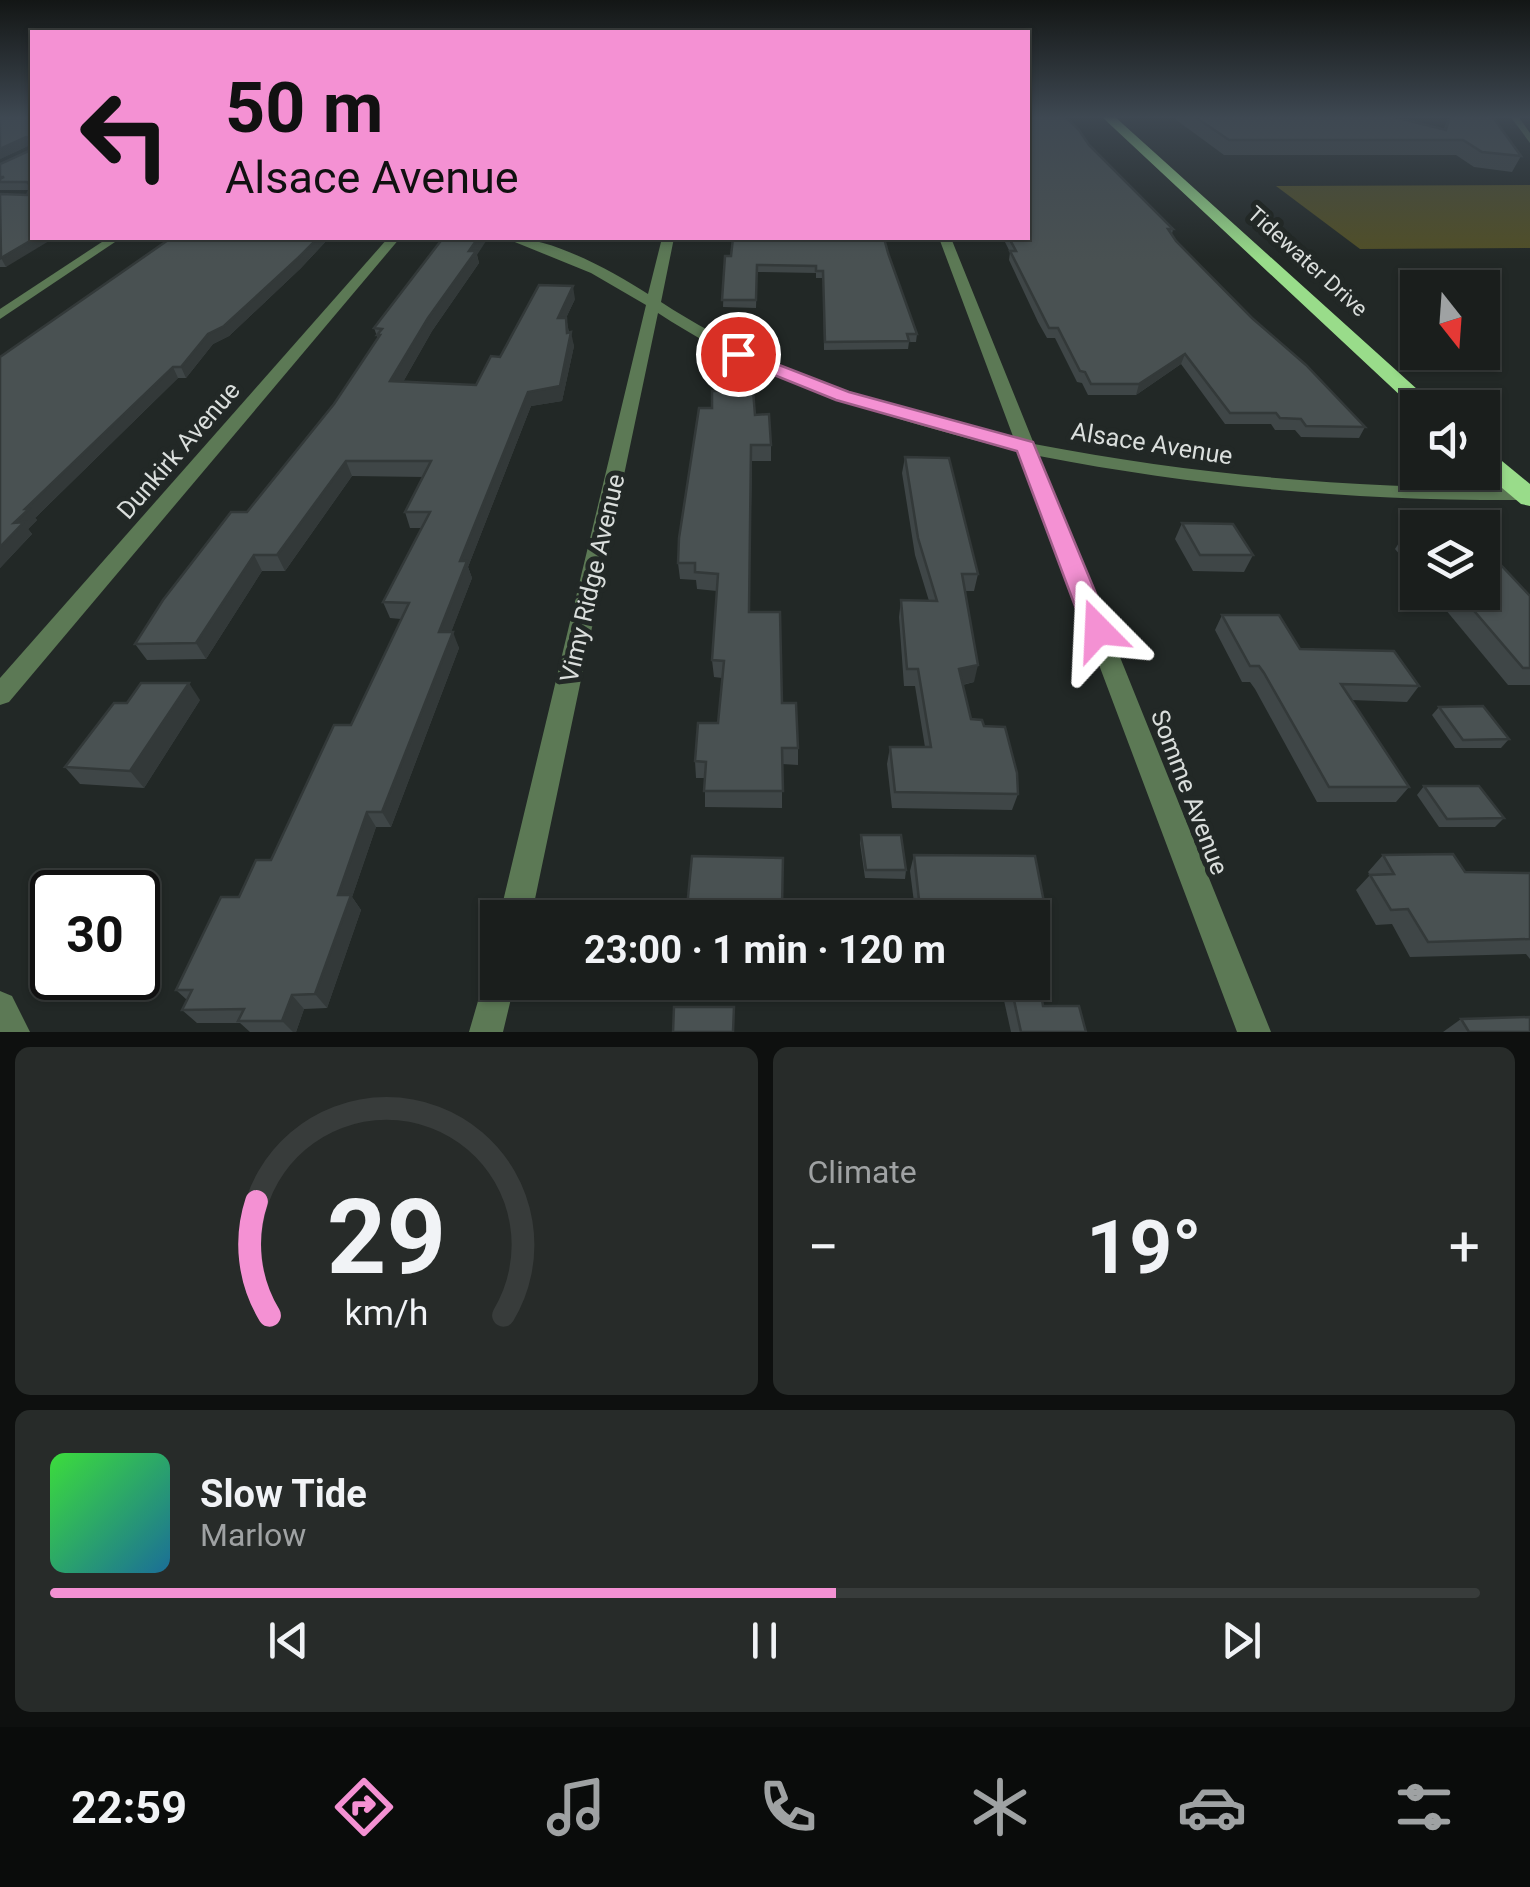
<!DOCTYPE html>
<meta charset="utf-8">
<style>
body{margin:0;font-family:Roboto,sans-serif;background:#272b29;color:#f1f3f6;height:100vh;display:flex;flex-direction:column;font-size:38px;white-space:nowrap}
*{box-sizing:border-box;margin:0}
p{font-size:32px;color:#9fa2a3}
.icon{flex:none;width:55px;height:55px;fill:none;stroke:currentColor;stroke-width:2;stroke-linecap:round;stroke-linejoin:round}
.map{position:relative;height:1032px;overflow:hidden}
.details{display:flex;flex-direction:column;gap:15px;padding:15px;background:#0e100f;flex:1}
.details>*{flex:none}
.top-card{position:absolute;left:30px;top:30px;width:1000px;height:210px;border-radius:0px;box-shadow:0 2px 8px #0004,0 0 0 2px #383c3b;background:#f491d3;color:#111;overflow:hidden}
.needle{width:65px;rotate:163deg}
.tools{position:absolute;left:1400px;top:270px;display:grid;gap:20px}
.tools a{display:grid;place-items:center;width:100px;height:100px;border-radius:0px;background:#1a1e1c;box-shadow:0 2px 8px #0004,0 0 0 2px #383c3b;font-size:50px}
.speed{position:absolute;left:30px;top:870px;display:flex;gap:20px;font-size:50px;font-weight:700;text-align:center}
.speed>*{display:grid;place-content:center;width:130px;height:130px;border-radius:50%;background:#1a1e1c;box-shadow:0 2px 8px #0004,0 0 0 2px #383c3b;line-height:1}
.speed .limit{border:5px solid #111;border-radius:15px;background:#fff;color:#111}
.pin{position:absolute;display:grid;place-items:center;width:85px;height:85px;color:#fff;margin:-42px;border:5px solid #fff;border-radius:50%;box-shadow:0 2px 10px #0007}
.me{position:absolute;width:110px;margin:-55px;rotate:339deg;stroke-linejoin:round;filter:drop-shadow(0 0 8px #0008)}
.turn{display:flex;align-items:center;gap:35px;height:210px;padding:0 30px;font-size:45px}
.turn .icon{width:130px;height:130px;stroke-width:2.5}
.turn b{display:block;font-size:70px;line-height:85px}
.big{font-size:75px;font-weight:700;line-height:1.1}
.details .widget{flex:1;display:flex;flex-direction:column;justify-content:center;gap:15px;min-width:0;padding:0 35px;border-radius:15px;background:#272b29}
.details .dial{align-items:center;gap:0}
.dial svg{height:260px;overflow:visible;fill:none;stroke:#383c3b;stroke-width:7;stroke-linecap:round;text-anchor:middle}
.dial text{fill:#f1f3f6;stroke:none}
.song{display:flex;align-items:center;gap:30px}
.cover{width:120px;height:120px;border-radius:15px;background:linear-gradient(135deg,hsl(120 70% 55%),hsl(200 70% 35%))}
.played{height:10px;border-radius:5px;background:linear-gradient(90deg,#f491d3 55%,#383c3b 55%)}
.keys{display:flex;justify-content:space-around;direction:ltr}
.heat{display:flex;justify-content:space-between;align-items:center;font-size:55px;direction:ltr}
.details .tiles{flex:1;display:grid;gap:15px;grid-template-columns:1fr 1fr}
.widget:last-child{grid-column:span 2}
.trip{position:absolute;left:480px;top:900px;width:570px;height:100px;border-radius:0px;background:#1a1e1c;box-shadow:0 2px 8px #0004,0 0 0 2px #383c3b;font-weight:700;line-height:100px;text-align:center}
.tabs{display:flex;height:160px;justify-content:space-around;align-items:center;background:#0a0c0b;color:#9fa2a3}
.tabs .icon{width:70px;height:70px}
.tabs .on{color:#f491d3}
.tabs b{font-size:45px;color:#f1f3f6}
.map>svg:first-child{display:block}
</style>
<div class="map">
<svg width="1530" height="1032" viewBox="0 0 1530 1032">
<rect width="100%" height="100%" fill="#222826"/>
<!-- green -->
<path fill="#514f26" d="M1530,185V248L1360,249L1276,186Z"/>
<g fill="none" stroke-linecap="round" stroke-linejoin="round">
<!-- minor -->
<g fill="#5c7955" fill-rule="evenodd">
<path d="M1510,116H1518L1530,133V143Z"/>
<path d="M108,238H121L0,319V309Z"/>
<path d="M388,238H400L9,702L0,705V678Z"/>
<path d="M505,238C548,235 612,271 648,294L662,238H674L661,302C768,372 891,408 1014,439L939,238H951L1034,444C1201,476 1360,489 1530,488V500C1362,501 1204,488 1039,456L1271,1032H1237L1019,452C894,419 767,385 658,313L531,918H499L646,305L591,273Z"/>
<path d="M498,966V982H515L503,1032H469L487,970Z"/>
<path d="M0,991L12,996L30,1032H0Z"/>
</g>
<!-- trunk -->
<g fill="#99dc8a" fill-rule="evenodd">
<path d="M1101,116H1114L1438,408H1418V412Z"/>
<path d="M1482,450L1491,452L1530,484V506L1521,504L1482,471Z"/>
</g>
</g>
<!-- wall -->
<g fill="#3f4647">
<path d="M32,116V238L6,267H0V194L27,195L29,190H0V164L29,151L30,145L0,159Z"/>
<path d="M1171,116H1390L1444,129L1449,116H1492L1521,156L1512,172L1474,167L1456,155H1224Z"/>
<path d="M1089,145L1173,229L1172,234L1176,241L1252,318L1365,427L1359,438L1301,437L1295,430H1275L1271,424H1225L1181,364L1136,395H1088L1082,383L1077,382L1055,338H1047L1038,322L1009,260L1010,252L1003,238H1028Z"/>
<path d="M171,238H329L301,268L229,336L213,344L186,378H178L35,518L37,520L28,529L32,534L0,568V357Z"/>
<path d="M888,253L917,334L916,342H909L908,349L824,350L823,278H816V273L757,272L756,308L723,307L725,256Z"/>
<path d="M477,255L479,263L432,331L403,382L476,385L500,357L575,299L566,318L569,332L574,346L562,401L531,406L468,567L472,578L451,632L459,648L391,827H376L352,897L361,910L327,1008L304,1009L296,1032H250L240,1023H197L182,1010L187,1000L176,990L239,897L271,860L351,725L401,619L390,618L383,602L422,528H410L405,512L423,477L352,476L285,571H262L206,659L147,660L135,644L247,512L334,404L378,339L374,328Z"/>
<path d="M712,408L755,415L771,445V461H752L749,612L798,748V765L782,764V808L705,807V778H696L695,761L718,723L722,678L714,677L712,660L717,591L697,589L696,580L680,579L678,563Z"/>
<path d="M905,457L978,574L974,591H965L974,682L963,685L971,719L984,726L1018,794L1012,810L892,808L887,764L890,747H925L915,686H904L899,617L901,600L929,601L915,555L902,473Z"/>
<path d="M1182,523L1253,555L1244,572L1193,571L1175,539Z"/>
<path d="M1406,532H1418V576L1395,549Z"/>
<path d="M1431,592H1482L1530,596V685H1508Z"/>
<path d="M1222,615L1300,649L1419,686L1407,702L1351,700L1409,787L1396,802H1317L1255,689L1250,682H1242L1215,630Z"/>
<path d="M200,700L144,788L80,784L65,767Z"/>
<path d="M1439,707L1509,739L1501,748H1455L1432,715Z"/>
<path d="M1424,786L1504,818L1495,827H1439L1417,795Z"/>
<path d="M861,835L906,870L905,879L865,878L860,843Z"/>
<path d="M914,855L1035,856L1050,933L1043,948H1035L1043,1006H1079L1086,1032H1011L1001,987L957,990L956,982H1032V918H916L910,871Z"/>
<path d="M1383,855L1465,872L1530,873V959L1526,954L1410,957L1392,924L1376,925L1356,890L1370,875L1368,872Z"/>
<path d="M720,982H803L802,992L721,989Z"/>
<path d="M1461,1019L1530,1032H1443Z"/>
</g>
<!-- shaded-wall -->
<g fill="#333939">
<path d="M26,137L30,145L0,159V149Z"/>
<path d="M35,238H54L6,267L1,258Z"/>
<path d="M318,238H329L301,268L229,336L213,344L186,378L181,367L208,334Z"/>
<path d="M478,238H488L477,255L479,263L432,331L395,396L390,381Z"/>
<path d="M573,286L575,299L566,318L568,332H571L574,346L562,401L531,406L468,567L472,578L445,648L439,632L460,561L558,318Z"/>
<path d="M1185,354L1181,364L1136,395L1139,384Z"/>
<path d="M173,367L178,378L35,518L37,520L28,529L32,534L0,568V547L25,509Z"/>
<path d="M346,461L352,476L285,571L277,555Z"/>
<path d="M254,555L262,571L206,659L196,643Z"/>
<path d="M453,632L459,648L391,827L382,812Z"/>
<path d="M978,665L974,682L955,686L959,669Z"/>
<path d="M189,683L200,700L144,788L130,771Z"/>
<path d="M367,812L376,827L352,897L361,910L327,1008L315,994L338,895Z"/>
<path d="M292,995L304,1009L296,1032H293L282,1021Z"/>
</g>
<!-- building -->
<g fill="#495152" stroke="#333939" stroke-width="2.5">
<path d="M0,116H32V238H35L1,258L0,194L27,195L31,186L27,182H0V179L4,177H0V164L29,151L31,138L26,137L0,149Z"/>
<path d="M1028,116H1065L1079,130L1089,145L1173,229H1168L1176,241L1252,318L1306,365L1365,427L1306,426L1301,419L1280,418L1276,413H1230L1185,354L1139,384H1091L1085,372L1080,371L1058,328H1049L1010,251H1016L1009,238H1028Z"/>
<path d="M1194,116H1390L1446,130L1450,116H1492L1521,156L1482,152L1463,140H1229Z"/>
<path d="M171,238H318L298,258L224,326L208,334L181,367H173L25,509H29L14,523L24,522L0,547V357Z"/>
<path d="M443,238H478L469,251H476L428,318L390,381L476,385L491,356L500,357L539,285L573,286L558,318H566L567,333L571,332L560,386L528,392L460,561H467L439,632H453L382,812H367L338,895H351L315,994L292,995L282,1021H238L244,1009L182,1010L192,990H176L221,897H239L256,860H271L334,725H351L409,603L383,602L430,512H405L431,461H346L277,555H254L196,643L135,644L163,600L231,512H247L334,404L380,335H377L382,329L374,328Z"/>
<path d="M733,238H884L888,253L917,334H907L909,341L825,342L823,271H816V266L757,265L756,300H722L725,256H731Z"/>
<path d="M753,390L755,415L769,414L771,445H751L749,612H780L782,703H796L798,748H782L783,791H704L706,762L695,761L698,723H718L724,661L712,660L718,574L695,572V563H678L679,538L699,408H712V391Z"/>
<path d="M905,457L949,458L978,574H962L978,665L959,669L971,719L982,720L984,726L1005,727L1017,773L1018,794L895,792L890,747H931L918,669H907L901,600L937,601L918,538Z"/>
<path d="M1182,523L1233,524L1253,555H1200Z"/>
<path d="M1406,532H1418V546Z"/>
<path d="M1482,548H1485L1530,596V668H1523L1458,592H1482Z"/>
<path d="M1222,615H1279L1300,649L1394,651L1419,686L1341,684L1409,787H1329L1264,673L1259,666H1250Z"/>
<path d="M141,683H189L130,771L65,767L114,703H127Z"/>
<path d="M1483,706L1509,739L1463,740L1439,707Z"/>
<path d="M1424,786H1479L1504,818L1447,819Z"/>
<path d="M861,835H901L906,870H866Z"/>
<path d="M1453,854L1465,872L1530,873V939L1428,942L1408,909L1391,910L1370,875L1394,874L1383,855Z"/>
<path d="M914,855L1035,856L1050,933L1032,932V918H921Z"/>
<path d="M692,856L783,858L782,908H790V918H686Z"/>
<path d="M1032,934L1043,1006H1079L1086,1032H1021L1010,982H1032Z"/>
<path d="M674,1007H734L733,1032H673Z"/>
<path d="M1530,1017V1032H1469L1461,1019Z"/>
</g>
<!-- sky -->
<linearGradient id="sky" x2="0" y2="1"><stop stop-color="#131615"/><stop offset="0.45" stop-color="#3e4852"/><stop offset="1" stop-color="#3e4852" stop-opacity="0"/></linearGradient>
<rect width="1530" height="260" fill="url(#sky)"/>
<!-- route -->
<path fill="#f491d3" stroke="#9f5e89" stroke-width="2.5" d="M738,349L849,392L1033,442L1111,630L1107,637H1088L1084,630L1017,451L836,400L732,358L729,354Z"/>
<g text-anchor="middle" stroke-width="10" stroke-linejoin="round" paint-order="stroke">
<!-- far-street labels -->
<g font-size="22" fill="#dadedc" stroke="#222826">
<text transform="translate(1308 261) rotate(42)" y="8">Tidewater Drive</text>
</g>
<!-- street labels -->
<g font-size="25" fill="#dadedc" stroke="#222826">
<text transform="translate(1152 443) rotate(9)" y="9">Alsace Avenue</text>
<text transform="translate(178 450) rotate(-49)" y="9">Dunkirk Avenue</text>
<text transform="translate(592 578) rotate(-77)" y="9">Vimy Ridge Avenue</text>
<text transform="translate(1190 792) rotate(69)" y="9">Somme Avenue</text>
</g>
</g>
</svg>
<div class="tools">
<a><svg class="needle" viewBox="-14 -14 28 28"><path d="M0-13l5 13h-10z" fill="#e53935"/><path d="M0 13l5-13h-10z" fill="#9fa2a3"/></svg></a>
<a><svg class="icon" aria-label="sound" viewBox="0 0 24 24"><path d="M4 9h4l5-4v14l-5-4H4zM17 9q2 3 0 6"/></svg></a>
<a><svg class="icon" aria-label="layers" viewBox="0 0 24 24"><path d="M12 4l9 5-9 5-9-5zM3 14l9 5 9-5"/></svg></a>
</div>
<div class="speed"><div class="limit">30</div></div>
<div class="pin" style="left:738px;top:354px;background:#d93025"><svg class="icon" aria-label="arrive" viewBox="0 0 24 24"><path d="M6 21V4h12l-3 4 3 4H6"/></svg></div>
<svg class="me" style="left:1098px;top:630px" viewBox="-20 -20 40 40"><path d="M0-17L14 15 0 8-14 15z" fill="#f491d3" stroke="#fff" stroke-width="4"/></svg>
<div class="trip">23:00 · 1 min · 120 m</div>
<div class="top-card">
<div class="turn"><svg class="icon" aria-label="left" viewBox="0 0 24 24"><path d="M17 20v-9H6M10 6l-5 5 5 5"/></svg><div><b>50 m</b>Alsace Avenue</div></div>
</div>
</div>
<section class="details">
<div class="tiles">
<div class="widget dial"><svg viewBox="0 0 100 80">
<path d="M14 69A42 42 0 1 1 86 69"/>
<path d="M14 69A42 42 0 0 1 10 34" stroke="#f491d3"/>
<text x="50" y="56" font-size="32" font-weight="700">29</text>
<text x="50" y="72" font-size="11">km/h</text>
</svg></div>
<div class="widget"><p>Climate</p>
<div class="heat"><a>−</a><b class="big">19°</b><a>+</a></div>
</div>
<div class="widget">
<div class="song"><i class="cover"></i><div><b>Slow Tide</b><p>Marlow</p></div></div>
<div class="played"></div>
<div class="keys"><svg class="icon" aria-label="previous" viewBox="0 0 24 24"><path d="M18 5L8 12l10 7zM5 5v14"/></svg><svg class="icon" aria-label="pause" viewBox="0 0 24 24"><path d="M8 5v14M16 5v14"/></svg><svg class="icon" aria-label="next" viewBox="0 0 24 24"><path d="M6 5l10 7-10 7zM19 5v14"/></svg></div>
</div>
</div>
</section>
<nav class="tabs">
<b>22:59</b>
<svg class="icon on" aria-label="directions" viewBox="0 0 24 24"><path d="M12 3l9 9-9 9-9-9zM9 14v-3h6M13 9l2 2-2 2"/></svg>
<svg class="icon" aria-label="music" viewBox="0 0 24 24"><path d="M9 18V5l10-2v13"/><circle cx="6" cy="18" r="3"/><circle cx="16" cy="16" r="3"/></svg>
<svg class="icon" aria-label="phone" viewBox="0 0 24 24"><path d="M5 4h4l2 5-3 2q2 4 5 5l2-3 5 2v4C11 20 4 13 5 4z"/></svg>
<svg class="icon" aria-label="climate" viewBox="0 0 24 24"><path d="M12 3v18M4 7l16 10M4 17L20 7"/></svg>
<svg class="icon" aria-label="car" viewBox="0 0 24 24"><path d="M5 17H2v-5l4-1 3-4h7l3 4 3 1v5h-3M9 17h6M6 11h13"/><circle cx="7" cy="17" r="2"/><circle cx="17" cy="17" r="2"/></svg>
<svg class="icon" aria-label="filters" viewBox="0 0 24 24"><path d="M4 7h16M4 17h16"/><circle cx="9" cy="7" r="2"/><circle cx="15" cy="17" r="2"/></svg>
</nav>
